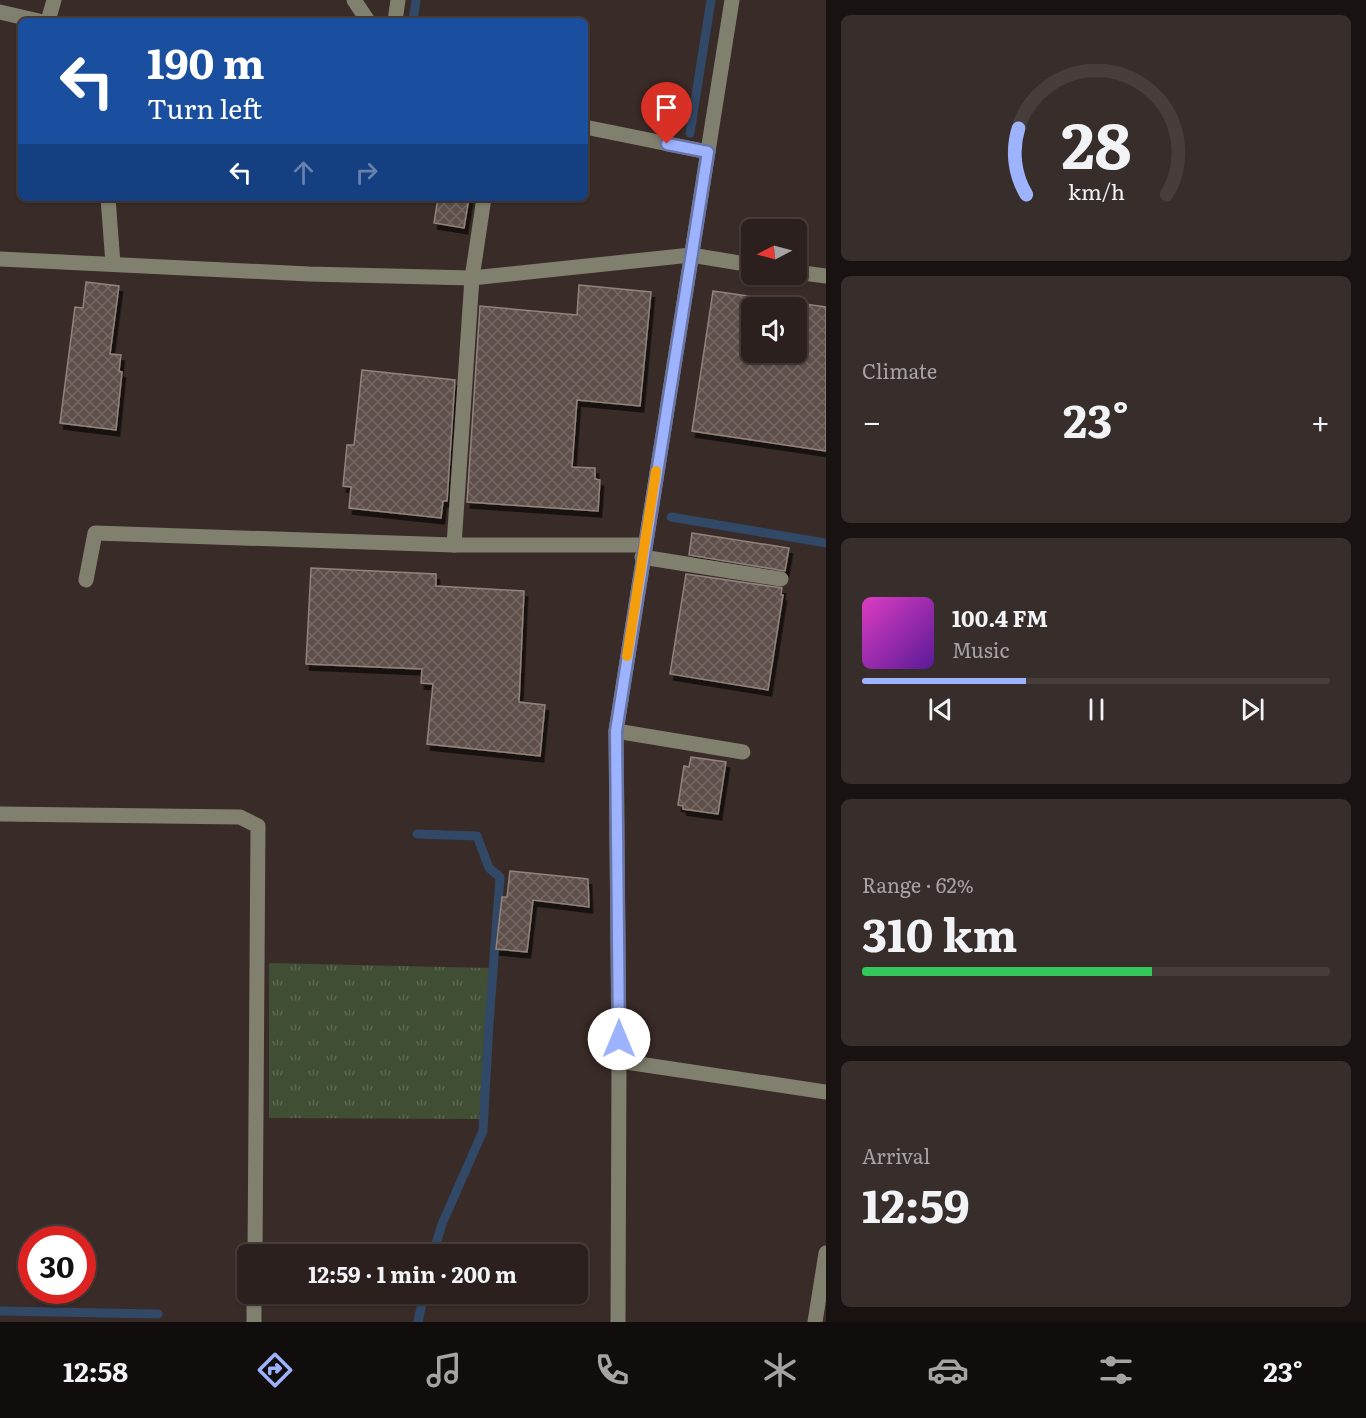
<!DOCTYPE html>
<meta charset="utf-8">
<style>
body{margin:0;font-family:Literata,serif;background:#372d2a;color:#f1f3f6;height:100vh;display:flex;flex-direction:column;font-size:22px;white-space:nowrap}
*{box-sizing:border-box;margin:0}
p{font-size:20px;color:#a6a3a4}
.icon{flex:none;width:33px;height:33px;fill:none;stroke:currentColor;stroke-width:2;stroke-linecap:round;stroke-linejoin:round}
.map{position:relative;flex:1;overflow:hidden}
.drawer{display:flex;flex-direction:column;gap:15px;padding:15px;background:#181210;width:540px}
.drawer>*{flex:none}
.hud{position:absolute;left:18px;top:18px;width:570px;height:183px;border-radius:9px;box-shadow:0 2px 4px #0004,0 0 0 2px #473e3b;background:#1a4fa0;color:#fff;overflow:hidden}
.needle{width:39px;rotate:264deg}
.tools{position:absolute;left:741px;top:219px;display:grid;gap:12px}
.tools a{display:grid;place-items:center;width:66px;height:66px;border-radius:9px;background:#2b201d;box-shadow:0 2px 4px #0004,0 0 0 2px #473e3b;font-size:30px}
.speed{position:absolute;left:18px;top:1226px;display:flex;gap:12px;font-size:30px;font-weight:700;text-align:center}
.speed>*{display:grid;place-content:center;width:78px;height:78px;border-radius:50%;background:#2b201d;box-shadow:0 2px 4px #0004,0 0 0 2px #473e3b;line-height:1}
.speed .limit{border:9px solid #d22;background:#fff;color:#111}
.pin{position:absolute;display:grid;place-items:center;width:51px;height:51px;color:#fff;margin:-62px -26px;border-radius:50% 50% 50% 0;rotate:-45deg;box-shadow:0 0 6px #0007}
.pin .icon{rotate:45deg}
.me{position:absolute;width:66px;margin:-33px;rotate:0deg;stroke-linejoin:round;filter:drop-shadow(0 0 4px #0008)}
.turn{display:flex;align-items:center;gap:21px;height:126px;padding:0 30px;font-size:27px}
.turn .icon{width:78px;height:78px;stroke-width:2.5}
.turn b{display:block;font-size:42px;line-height:51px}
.lanes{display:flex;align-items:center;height:57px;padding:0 30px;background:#0003;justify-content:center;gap:30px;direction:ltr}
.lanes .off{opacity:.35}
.big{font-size:45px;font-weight:700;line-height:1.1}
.drawer .widget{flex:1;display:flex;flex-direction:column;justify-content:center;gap:9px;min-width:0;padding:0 21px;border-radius:9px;background:#372d2a}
.drawer .dial{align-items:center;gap:0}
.dial svg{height:156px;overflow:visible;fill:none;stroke:#473e3b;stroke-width:7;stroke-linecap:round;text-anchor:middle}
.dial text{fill:#f1f3f6;stroke:none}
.song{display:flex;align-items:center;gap:18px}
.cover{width:72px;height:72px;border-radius:9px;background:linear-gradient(135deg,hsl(310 70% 55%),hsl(270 70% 35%))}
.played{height:6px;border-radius:3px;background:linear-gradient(90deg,#9eb3fd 35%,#473e3b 35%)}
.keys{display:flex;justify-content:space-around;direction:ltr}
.heat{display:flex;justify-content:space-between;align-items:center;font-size:33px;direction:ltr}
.charge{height:9px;border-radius:4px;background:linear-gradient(90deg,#34c759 62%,#473e3b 0)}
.trip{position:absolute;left:237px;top:1244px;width:351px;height:60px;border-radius:9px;background:#2b201d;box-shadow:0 2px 4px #0004,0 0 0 2px #473e3b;font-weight:700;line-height:60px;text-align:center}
.tabs{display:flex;height:96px;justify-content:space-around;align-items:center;background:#110d0c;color:#a6a3a4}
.tabs .icon{width:42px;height:42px}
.tabs .current{color:#9eb3fd}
.tabs b{font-size:27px;color:#f1f3f6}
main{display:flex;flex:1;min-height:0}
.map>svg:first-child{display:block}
</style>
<main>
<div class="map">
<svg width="826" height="1322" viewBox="0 0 826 1322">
<defs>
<pattern id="grass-tufts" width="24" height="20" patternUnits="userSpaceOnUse" patternTransform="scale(1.5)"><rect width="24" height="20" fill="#404e33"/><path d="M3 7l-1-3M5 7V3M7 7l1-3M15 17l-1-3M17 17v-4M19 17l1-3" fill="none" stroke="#5c6750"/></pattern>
<pattern id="building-cross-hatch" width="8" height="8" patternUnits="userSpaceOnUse" patternTransform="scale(1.5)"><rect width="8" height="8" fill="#5f504b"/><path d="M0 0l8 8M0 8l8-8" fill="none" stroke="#766965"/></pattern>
<filter id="shadow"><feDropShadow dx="3.5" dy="6" stdDeviation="0" flood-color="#0009"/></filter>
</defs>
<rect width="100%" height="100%" fill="#392b27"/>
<!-- grass -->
<path fill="url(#grass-tufts)" d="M269,963L490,968L481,1119L269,1118Z"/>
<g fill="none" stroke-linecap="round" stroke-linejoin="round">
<!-- stream -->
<g stroke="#314866" stroke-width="9">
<path d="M413,21L416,0"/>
<path d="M690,133L711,0"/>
<path d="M671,517L826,543"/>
<path d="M417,834L477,836L489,868L500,877L489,1024L483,1131L442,1224L433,1254"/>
<path d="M0,1311L158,1314"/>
<path d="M418,1322L424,1293"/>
</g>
</g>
<!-- building -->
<g fill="url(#building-cross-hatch)" stroke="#92827c" stroke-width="1.5" fill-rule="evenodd" filter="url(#shadow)">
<path d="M438,198H469L464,228L434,223Z"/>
<path d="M86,282L119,286L110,354L121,355L119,371L122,372L116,430L60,423L75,307L83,308Z"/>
<path d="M579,285L651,292L640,406L577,400L572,467L595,468V479L600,480L598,511L467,502L480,306L577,315Z"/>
<path d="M713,291L826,307V451L692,431ZM752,308H796V352H752Z"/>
<path d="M362,370L455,380L447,501H443L441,518L349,508L351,487L343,486L347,445H354Z"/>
<path d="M692,533L789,548L785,571L689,555Z"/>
<path d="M311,568L436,574V586L524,591L519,702L545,705L540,756L427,744L433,684L421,683L422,669L306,664Z"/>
<path d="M686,574L782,588L781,595H783L768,690L670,674Z"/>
<path d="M691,757L726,762L718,814L683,809V806L678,805L684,766L689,767Z"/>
<path d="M510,871L588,879L589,907L533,900L527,952L496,949L502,897H507Z"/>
</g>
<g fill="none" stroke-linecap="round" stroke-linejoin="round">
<!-- minor -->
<g stroke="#817f6d" stroke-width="15">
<path d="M354,0L368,21"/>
<path d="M0,12L39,21"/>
<path d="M48,21L54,0"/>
<path d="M395,21L398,0"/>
<path d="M585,127L708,152"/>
<path d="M108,198L113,264"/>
<path d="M0,259L309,274L472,278L691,255L752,265"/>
<path d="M796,272L826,276"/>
<path d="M454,545L472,278L484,198"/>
<path d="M642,557L781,579"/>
<path d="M86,580L95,533L454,545H644"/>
<path d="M616,731L743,752"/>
<path d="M0,814L240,817L258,826L255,1254"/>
<path d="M619,1061L826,1092"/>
<path d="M254,1322V1293"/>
<path d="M618,1322L619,1061L616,731L732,0"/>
<path d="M815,1322L826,1253"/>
</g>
</g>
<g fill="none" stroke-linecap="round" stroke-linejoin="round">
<defs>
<path id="route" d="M619,1039L616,731L708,152L667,144"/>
</defs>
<!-- route casing -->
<use href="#route" stroke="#6774a4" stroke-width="15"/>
<!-- route -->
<use href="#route" stroke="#9eb3fd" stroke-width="10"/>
<!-- slow -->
<path stroke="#f59e0b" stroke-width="10" d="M627,656L656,471"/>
</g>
</svg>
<div class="tools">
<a><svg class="needle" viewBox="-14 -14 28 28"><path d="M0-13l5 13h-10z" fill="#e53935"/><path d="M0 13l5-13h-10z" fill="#a6a3a4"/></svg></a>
<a><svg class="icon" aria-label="sound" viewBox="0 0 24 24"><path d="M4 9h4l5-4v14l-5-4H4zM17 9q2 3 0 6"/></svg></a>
</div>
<div class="speed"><div class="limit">30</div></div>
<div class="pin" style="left:667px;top:144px;background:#d93025"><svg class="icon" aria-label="arrive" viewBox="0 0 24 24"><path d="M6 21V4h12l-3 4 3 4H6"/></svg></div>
<svg class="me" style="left:619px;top:1039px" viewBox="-20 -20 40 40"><circle r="19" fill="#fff"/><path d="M0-13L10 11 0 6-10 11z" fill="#9eb3fd"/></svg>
<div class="trip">12:59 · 1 min · 200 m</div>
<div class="hud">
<div class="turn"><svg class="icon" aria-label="left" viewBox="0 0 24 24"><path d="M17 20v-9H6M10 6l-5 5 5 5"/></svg><div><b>190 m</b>Turn left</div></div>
<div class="lanes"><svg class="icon" aria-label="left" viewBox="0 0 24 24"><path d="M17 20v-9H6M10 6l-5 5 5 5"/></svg><svg class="icon off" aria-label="ahead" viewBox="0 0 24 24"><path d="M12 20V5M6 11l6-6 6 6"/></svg><svg class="icon off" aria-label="right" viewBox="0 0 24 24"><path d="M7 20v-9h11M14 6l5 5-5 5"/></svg></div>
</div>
</div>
<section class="drawer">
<div class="widget dial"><svg viewBox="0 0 100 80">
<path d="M14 69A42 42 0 1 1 86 69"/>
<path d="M14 69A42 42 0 0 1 10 35" stroke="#9eb3fd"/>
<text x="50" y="56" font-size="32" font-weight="700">28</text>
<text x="50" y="72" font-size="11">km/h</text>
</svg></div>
<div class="widget"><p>Climate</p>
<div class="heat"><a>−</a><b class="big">23°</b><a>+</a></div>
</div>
<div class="widget">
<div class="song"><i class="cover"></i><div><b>100.4 FM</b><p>Music</p></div></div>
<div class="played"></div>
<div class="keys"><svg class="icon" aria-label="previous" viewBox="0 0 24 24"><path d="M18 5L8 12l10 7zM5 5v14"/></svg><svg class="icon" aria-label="pause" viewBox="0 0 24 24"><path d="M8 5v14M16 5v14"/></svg><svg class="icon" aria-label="next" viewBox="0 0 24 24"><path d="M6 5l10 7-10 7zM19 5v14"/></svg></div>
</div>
<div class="widget"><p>Range · 62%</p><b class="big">310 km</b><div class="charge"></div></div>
<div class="widget"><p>Arrival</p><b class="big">12:59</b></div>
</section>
</main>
<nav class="tabs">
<b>12:58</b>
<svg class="icon current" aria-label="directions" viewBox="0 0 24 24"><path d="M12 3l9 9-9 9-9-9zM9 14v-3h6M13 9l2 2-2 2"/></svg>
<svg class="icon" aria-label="music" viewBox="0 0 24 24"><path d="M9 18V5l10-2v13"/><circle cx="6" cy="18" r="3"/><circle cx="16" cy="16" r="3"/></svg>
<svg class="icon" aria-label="phone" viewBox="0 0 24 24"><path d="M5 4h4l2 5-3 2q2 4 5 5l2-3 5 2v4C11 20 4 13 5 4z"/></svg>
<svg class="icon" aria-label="climate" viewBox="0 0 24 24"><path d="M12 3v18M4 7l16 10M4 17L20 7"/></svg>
<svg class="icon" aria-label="car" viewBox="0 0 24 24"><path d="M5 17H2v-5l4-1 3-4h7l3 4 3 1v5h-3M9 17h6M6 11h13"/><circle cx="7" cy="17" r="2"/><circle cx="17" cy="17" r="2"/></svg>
<svg class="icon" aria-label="filters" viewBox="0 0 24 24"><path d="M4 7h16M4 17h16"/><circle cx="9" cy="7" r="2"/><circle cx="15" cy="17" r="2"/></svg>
<b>23°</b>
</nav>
